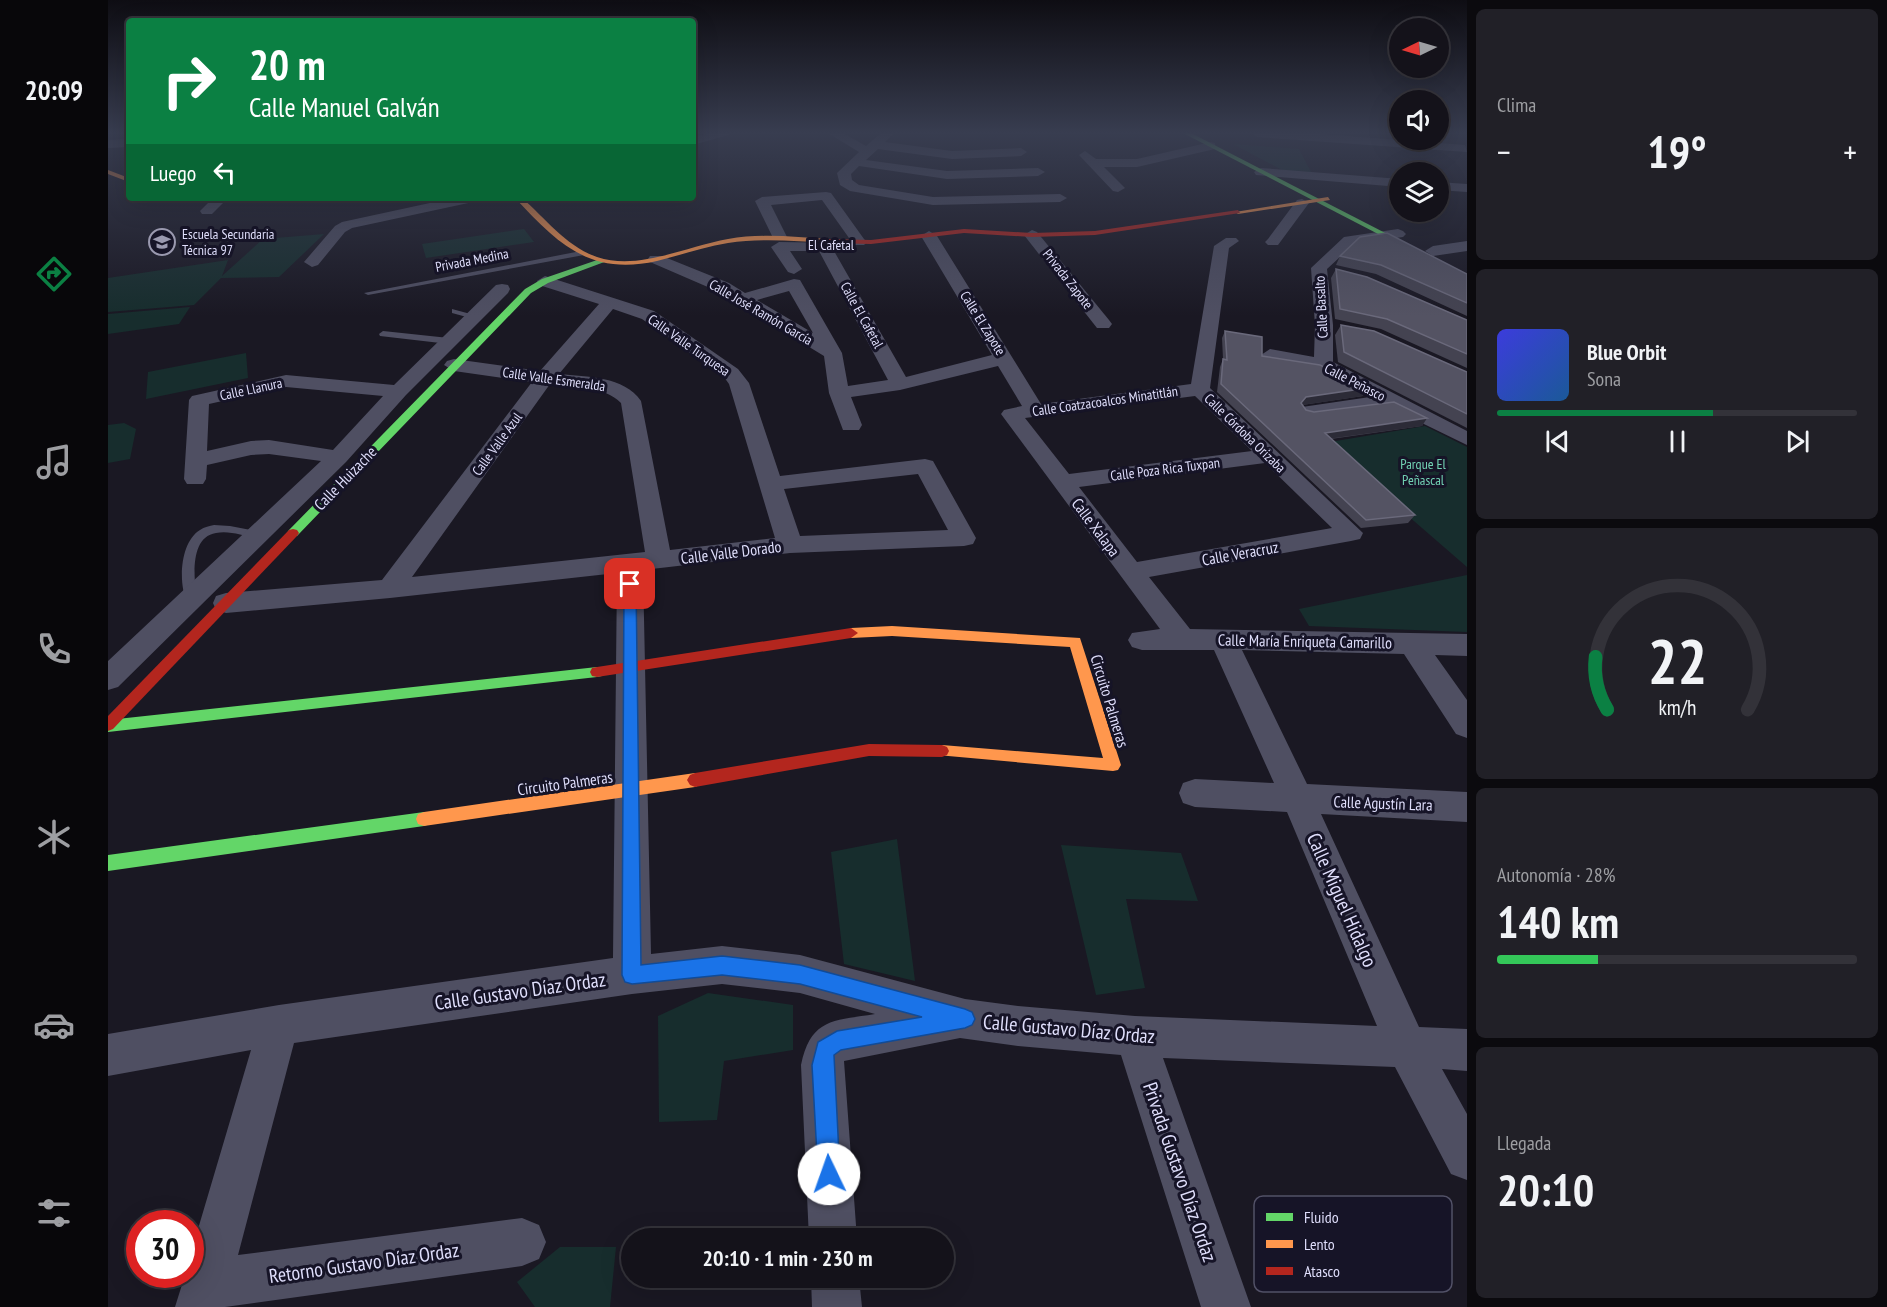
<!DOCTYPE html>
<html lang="es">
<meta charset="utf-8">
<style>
body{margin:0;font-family:"PT Sans Narrow",sans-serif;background:#212027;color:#f1f3f6;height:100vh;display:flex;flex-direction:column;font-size:22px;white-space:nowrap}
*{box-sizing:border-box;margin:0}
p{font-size:20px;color:#9d9ea2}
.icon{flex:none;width:33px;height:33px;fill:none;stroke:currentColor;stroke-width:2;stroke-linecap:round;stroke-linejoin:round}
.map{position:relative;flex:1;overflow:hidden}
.details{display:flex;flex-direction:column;gap:9px;padding:9px;background:#0b0a0e;width:420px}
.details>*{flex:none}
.hud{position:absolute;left:18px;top:18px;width:570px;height:183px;border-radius:6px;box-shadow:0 6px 24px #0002,0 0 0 2px #333239;background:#0b8043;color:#fff;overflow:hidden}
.needle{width:39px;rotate:265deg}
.fabs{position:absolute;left:1281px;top:18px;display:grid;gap:12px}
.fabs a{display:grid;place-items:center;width:60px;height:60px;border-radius:50%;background:#14121a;box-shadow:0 6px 24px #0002,0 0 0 2px #333239;font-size:30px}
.speed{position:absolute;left:18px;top:1210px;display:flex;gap:12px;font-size:30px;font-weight:700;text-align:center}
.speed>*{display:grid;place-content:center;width:78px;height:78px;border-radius:50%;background:#14121a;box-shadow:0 6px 24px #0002,0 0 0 2px #333239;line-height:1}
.speed .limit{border:9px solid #d22;background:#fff;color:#111}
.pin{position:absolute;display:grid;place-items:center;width:51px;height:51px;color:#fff;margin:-26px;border-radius:12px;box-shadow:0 3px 9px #0006}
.me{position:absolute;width:66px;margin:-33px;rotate:357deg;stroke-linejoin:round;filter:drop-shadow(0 0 4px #0008)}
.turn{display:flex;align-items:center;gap:21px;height:126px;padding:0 24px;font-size:27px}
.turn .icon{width:78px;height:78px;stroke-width:2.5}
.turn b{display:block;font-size:42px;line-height:51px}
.then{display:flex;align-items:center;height:57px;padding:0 24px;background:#0003;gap:12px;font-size:22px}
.big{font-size:45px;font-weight:700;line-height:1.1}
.details .tile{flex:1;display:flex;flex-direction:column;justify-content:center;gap:9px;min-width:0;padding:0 21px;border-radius:9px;background:#212027}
.details .dial{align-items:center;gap:0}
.dial svg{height:156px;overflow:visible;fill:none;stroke:#333239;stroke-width:7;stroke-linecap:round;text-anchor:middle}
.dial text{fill:#f1f3f6;stroke:none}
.song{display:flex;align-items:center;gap:18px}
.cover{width:72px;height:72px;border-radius:9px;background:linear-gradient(135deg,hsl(240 70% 55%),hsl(210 70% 35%))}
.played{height:6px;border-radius:3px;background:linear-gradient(90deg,#0b8043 60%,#333239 60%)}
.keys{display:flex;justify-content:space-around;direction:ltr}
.heat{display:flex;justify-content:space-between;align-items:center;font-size:33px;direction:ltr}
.charge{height:9px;border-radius:4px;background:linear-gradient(90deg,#34c759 28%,#333239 0)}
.trip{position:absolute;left:513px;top:1228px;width:333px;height:60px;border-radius:30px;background:#14121a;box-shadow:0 6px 24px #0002,0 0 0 2px #333239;font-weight:700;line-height:60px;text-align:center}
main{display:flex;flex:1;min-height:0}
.menu{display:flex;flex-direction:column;width:108px;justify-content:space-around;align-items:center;background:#08070a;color:#9d9ea2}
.menu .icon{width:42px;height:42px}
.menu .active{color:#0b8043}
.menu b{font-size:27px;color:#f1f3f6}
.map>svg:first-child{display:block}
</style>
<main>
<nav class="menu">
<b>20:09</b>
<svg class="icon active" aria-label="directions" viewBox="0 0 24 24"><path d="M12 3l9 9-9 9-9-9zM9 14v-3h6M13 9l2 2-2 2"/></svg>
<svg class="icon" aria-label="music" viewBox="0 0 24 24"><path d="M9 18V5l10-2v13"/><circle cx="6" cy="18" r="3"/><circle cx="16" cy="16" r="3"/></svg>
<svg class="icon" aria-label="phone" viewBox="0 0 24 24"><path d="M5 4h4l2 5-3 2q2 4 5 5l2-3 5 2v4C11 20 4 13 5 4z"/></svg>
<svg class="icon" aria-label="climate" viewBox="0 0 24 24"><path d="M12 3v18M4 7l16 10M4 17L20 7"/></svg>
<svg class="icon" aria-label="car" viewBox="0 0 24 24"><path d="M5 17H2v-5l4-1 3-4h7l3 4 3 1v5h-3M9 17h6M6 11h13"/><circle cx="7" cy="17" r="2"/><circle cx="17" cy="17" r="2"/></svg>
<svg class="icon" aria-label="filters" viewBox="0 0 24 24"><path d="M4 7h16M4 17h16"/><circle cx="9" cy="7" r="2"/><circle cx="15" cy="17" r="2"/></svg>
</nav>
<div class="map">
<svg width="1359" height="1307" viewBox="0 0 1359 1307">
<rect width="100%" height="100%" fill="#1a1823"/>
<!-- green -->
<g fill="#172d2d">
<path d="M1125,144L1191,149L1203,172L1176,171Z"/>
<path d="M416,229L426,242L318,258L314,244Z"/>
<path d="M216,234L171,277L113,278L86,305L0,312V278L120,260L114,276L155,239Z"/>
<path d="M82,307L71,324L0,334V314Z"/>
<path d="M138,353L140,378L38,399L40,372Z"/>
<path d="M16,423L28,429L22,459L0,463V425Z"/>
<path d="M1317,426L1359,447V567L1216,443Z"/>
<path d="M1359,575V632L1201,626L1191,609Z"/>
<path d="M789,839L807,981L736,964L723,852Z"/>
<path d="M953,845L1073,853L1090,901L1018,899L1037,988L988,995Z"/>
<path d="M600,993L685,1005V1050L616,1061L609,1120L551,1122L550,1016Z"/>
<path d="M452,1247H508L502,1307H427L409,1282Z"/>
</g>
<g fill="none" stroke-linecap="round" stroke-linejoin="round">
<!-- lane -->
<g fill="#4f4f62" fill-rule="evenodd">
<path d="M473,251L477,253L476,255L260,295L256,293Z"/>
<path d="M344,309L370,316L366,319L344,313Z"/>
<path d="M275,331L341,338L345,341L341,344L272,336L271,334Z"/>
<path d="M106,525L122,526L154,532L156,535L150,539C137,536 121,530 108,533C81,537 86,580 89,599L83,603L79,602C70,583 72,542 92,530C96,527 102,526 106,525Z"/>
</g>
<!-- street -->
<g fill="#4f4f62" fill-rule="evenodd">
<path d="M603,133H627L585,145V137Z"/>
<path d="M720,133H735L758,146L773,133H786L777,142L844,151L913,148L919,152L913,156L844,159L770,149L758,160L839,171L930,168L937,172L930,176L839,179L751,166L743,174L744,180L751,185L825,197L952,194L959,198L952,202L825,205L742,191L732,185L729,173L751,152Z"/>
<path d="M1143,133H1200L1357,145L1359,152L1149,137Z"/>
<path d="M21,139V147L0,148V140Z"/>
<path d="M1103,142L1107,143V149L1029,167H996L1017,188L1010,192L1005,191L971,155L977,151L988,159H1029Z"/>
<path d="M1153,168L1292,179V187L1148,175L1146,172Z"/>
<path d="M1330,182L1359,184V192L1330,190Z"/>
<path d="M718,192L723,193L756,239L759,242L756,245H746L714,200L663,205L679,237L676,240H666L647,201L654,197Z"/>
<path d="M105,198H120L104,214H94L92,211Z"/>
<path d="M345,198H372L365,202L244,228L237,232L210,265L204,267L196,262L227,226L234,222Z"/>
<path d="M1194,199L1201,203L1170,245H1160L1157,242L1160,239L1189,200Z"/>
<path d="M1290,229L1295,231L1298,234L1295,237L1246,244L1219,269L1225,325V362L1359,431V445L1281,407L1201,417L1194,415L1191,411L1194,407L1262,397L1209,370L1155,359L1153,355L1162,349L1206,357L1207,325L1203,268L1236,237Z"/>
<path d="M924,230L929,232L1001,320L1004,324L1001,328H989L916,235Z"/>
<path d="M821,231L829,236L933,404L1083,384L1106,246L1118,238H1128L1131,241L1121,248L1102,388L1255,533L1252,539L1243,541L1041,577L1082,629L1359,634V656L1327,655L1359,700V738L1348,734L1296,654L1134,650L1199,784L1359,792V822L1213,814L1311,1027L1359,1029V1071L1334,1069L1359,1114V1180L1343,1174L1287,1067L1055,1058L1143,1307H1093L1013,1055L910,1046L852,1038L736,1061L749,1239H701L693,1065C703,1018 725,1021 767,1014L692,993L614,984L524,994L186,1043L130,1255L414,1218L431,1225L438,1242L431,1259L414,1266L117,1307H67L77,1275H82V1256L143,1050L0,1076V1034L171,1005L505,958L509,573L282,598L118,613L108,610L105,603L108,596L118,593L274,580L424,382L346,371L336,365L339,361L346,359L432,371L491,304L431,285L429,281L437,276L546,311L630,369L641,383L672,476L817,459L825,461L868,538L865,544L856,546L682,553L535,570L543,954L614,946L692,955L857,999L910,1006L1027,1016L1269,1026L1179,812L1087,807L1075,803L1071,793L1075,783L1087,779L1166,783L1106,650H1034L1024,647L1020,640L1024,633L1052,629L893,414L896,410L914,406L890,366L792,390L743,397L754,425L751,430H735L721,393L716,356L609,291L542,262L540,259L542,256H554L621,283L637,293L686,279L692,280L734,353L740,386L780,380L711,251H682L694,269L686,274L680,272L663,247L671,242L738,243L741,246L738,249L726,251L798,377L884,355L813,236ZM681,291L705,333L649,300ZM505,309L534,319L616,377L621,384L667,538L562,550L533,401C516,376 479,377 451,374ZM442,384C465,387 497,386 513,403L537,552L304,577ZM1087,396L1144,451L961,474L917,418ZM1157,463L1224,528L1029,562L971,487ZM810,474L840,530L692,536L676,489Z"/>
<path d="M1359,241V251L1325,256L1317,251L1325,246Z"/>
<path d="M394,284L400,285L402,289L400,293L298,395L238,462L10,687L0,690V661L213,461L161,454L143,455L99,465L98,479L95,484H79L76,479L81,400L84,396L178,375L286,385L388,285ZM178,387L275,396L225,450L161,440L143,441L99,451L101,404Z"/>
<path d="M703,1278H751L754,1307H704Z"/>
</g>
<!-- fast -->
<g fill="#63d668" fill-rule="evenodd">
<path d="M1075,133H1083L1359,275V280Z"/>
<path d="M492,259L499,261L440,283L423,293L189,536H181L179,533L181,530L417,289L434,279Z"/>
<path d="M489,667L494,668L496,672L494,676L489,677L0,732V720Z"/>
<path d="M316,812L322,814L324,819L322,824L316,826L0,871V855Z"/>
</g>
<!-- slow -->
<g fill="#ff974d" fill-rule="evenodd">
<path d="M0,170L21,178V182L0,174Z"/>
<path d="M1220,197L1222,200L1130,214L1127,212Z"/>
<path d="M407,198H414C437,218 459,247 489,257C531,271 579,246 620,239C653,233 688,237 721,239L725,241L721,243C688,241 653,238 620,243C596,247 573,255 549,261C482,276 450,244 407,198Z"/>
<path d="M784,626L972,638L1013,765L1010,770L1005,771L829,755L827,751L829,747L834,745L995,758L962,647L784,636L743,638L736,633L743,628Z"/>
<path d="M587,773L592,775L595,780L592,785L587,787L316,826L310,824L308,819L310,814L316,812Z"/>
</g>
<!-- jam -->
<g fill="#b3261e" fill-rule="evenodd">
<path d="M1130,210L1132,213L987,235L924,237L856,233L763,244L721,243L717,241L721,239L763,240L856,229L924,233L987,231Z"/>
<path d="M185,529L189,530L191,533L189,536L5,729L0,731V716L181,530Z"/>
<path d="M743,628L750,633L743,638L489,677L484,676L482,672L484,668L489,667Z"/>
<path d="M761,744L834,745L839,747L841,751L839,755L834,757L761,756L587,787L582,785L579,780L582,775L587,773Z"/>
</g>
</g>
<!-- wall -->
<g fill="#444351">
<path d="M1232,256L1359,274V316L1268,274L1228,265Z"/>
<path d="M1228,269L1359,320V368L1273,329L1227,319L1223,278Z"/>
<path d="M1233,325L1359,372V428L1230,362L1227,335Z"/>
<path d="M1117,331L1154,356L1255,396L1194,405L1198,410L1206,412L1319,418L1314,426L1223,439L1307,515L1300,523L1253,528L1109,392L1112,367L1115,359L1114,338Z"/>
</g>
<!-- shaded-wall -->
<g fill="#2c2b37">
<path d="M1259,388L1255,396L1194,405L1193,403L1198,397Z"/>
<path d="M1319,418L1314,426L1212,440L1217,433Z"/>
</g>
<!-- building -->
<g fill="#545363" stroke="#6a697b" stroke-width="1.5">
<path d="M1279,233L1359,274V303L1273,265L1232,256L1252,237Z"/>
<path d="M1228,269L1259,277L1359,320V354L1279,319L1232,309Z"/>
<path d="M1233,325L1266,331L1359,372V414L1236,352Z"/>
<path d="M1117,331L1154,337V356L1212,365L1259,388L1198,397L1193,403L1198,410L1206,412L1286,402L1319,418L1217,433L1307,515L1258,520L1113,384L1115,359L1119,360Z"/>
</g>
<!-- sky -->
<linearGradient id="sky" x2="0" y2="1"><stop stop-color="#0e0d13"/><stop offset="0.42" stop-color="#383d50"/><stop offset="1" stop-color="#383d50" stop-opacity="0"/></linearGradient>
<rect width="1359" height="316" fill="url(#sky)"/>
<!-- route -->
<path fill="#1a73e8" stroke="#114b97" stroke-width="1.5" d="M522,580L528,584L533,965L614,956L692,965L857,1009L864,1012L867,1019L864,1025L857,1028L733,1050L726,1055L732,1174L728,1181L721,1184L713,1181L710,1174L704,1065L710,1042L729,1031L814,1017L692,984L614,975L524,984L517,982L514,975L516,584Z"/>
<!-- icons -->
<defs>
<symbol id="school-ring" viewBox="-11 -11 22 22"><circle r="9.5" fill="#161427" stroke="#9a99af" stroke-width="1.5"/><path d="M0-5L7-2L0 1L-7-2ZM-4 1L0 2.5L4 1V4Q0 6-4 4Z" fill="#9a99af"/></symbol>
</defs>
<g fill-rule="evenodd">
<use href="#school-ring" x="39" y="227" width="30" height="30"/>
</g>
<g text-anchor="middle" stroke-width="6" stroke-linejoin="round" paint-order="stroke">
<!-- far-poi labels -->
<g font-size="14" fill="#dfdefb" stroke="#161427" text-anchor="start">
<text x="74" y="239">Escuela Secundaria<tspan x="74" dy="16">Técnica 97</tspan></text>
</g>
<!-- far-street labels -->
<g font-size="14" fill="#dfdefb" stroke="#161427">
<text x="723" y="250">El Cafetal</text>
<text transform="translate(364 260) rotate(-11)" y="5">Privada Medina</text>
<text transform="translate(960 279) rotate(52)" y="5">Privada Zapote</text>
<text transform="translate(1213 307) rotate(-93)" y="5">Calle Basalto</text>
<text transform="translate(653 312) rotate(30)" y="5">Calle José Ramón García</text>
<text transform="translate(754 315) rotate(61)" y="5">Calle El Cafetal</text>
<text transform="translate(875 323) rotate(58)" y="5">Calle El Zapote</text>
<text transform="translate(581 345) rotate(35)" y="5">Calle Valle Turquesa</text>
<text transform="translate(446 379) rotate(8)" y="5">Calle Valle Esmeralda</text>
<text transform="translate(1247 382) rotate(27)" y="5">Calle Peñasco</text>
<text transform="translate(143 389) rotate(-12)" y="5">Calle Llanura</text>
<text transform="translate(997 401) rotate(-8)" y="5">Calle Coatzacoalcos Minatitlán</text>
<text transform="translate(1137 433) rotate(44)" y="5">Calle Córdoba Orizaba</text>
<text transform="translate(389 444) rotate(-54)" y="5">Calle Valle Azul</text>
<text transform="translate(1057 469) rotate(-7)" y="5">Calle Poza Rica Tuxpan</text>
</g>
<!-- far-park labels -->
<g font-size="14" fill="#72d2b4" stroke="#161427">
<text x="1315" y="469">Parque El<tspan x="1315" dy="16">Peñascal</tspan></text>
</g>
<!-- street labels -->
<g font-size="16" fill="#dfdefb" stroke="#161427">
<text transform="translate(237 478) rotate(-46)" y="6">Calle Huizache</text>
<text transform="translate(988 527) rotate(53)" y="6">Calle Xalapa</text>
<text transform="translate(623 552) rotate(-7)" y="6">Calle Valle Dorado</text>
<text transform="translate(1132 553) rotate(-10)" y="6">Calle Veracruz</text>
<text transform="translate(1197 641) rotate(1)" y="6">Calle María Enriqueta Camarillo</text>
<text transform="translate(1002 701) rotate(73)" y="6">Circuito Palmeras</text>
<text transform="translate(457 783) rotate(-8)" y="6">Circuito Palmeras</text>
<text transform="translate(1275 803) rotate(2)" y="6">Calle Agustín Lara</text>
</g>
<!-- near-street labels -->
<g font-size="20" fill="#dfdefb" stroke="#161427">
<text transform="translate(1234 900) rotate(66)" y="7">Calle Miguel Hidalgo</text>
<text transform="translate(412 991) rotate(-8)" y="7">Calle Gustavo Díaz Ordaz</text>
<text transform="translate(961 1029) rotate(5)" y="7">Calle Gustavo Díaz Ordaz</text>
<text transform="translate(1072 1172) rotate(71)" y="7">Privada Gustavo Díaz Ordaz</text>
<text transform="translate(256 1263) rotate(-8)" y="7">Retorno Gustavo Díaz Ordaz</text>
</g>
</g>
<!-- legend -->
<rect x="1146" y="1196" width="198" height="96" rx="9" fill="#161427" stroke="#525167" stroke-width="1.5"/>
<rect x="1158" y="1213" width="27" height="8" fill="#63d668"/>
<rect x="1158" y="1240" width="27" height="8" fill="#ff974d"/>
<rect x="1158" y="1267" width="27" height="8" fill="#b3261e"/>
<g font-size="16" fill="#dfdefb">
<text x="1196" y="1223">Fluido</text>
<text x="1196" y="1250">Lento</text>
<text x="1196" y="1277">Atasco</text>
</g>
</svg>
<div class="fabs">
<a><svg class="needle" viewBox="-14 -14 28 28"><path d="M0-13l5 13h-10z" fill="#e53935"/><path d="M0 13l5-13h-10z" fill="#9d9ea2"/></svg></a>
<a><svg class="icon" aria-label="sound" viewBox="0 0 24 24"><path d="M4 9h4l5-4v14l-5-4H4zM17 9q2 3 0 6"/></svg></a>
<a><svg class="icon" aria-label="layers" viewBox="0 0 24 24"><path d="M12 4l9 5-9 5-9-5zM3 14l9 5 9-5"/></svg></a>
</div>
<div class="speed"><div class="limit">30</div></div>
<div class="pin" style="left:522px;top:584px;background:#d93025"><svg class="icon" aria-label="arrive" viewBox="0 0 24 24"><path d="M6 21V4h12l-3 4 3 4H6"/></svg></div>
<svg class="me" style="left:721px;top:1174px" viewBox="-20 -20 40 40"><circle r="19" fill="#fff"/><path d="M0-13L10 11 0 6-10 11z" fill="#1a73e8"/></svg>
<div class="trip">20:10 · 1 min · 230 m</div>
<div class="hud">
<div class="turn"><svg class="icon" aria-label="right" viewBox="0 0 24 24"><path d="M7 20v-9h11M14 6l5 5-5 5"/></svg><div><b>20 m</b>Calle Manuel Galván</div></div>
<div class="then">Luego<svg class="icon" aria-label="left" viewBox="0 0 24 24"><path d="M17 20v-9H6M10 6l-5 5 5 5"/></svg></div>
</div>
</div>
<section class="details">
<div class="tile"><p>Clima</p>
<div class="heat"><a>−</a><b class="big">19°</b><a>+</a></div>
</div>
<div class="tile">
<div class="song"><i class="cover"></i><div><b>Blue Orbit</b><p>Sona</p></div></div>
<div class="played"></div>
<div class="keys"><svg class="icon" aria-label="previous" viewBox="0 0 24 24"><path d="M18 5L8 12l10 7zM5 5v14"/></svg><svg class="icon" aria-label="pause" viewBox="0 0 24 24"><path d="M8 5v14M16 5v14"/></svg><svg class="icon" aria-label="next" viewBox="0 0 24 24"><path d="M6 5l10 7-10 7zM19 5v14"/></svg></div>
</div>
<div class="tile dial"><svg viewBox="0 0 100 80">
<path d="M14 69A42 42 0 1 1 86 69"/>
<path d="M14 69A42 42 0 0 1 8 42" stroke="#0b8043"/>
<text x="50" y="56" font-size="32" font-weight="700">22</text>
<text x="50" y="72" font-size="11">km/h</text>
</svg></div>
<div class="tile"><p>Autonomía · 28%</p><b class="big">140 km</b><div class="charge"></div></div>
<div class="tile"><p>Llegada</p><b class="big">20:10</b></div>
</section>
</main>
